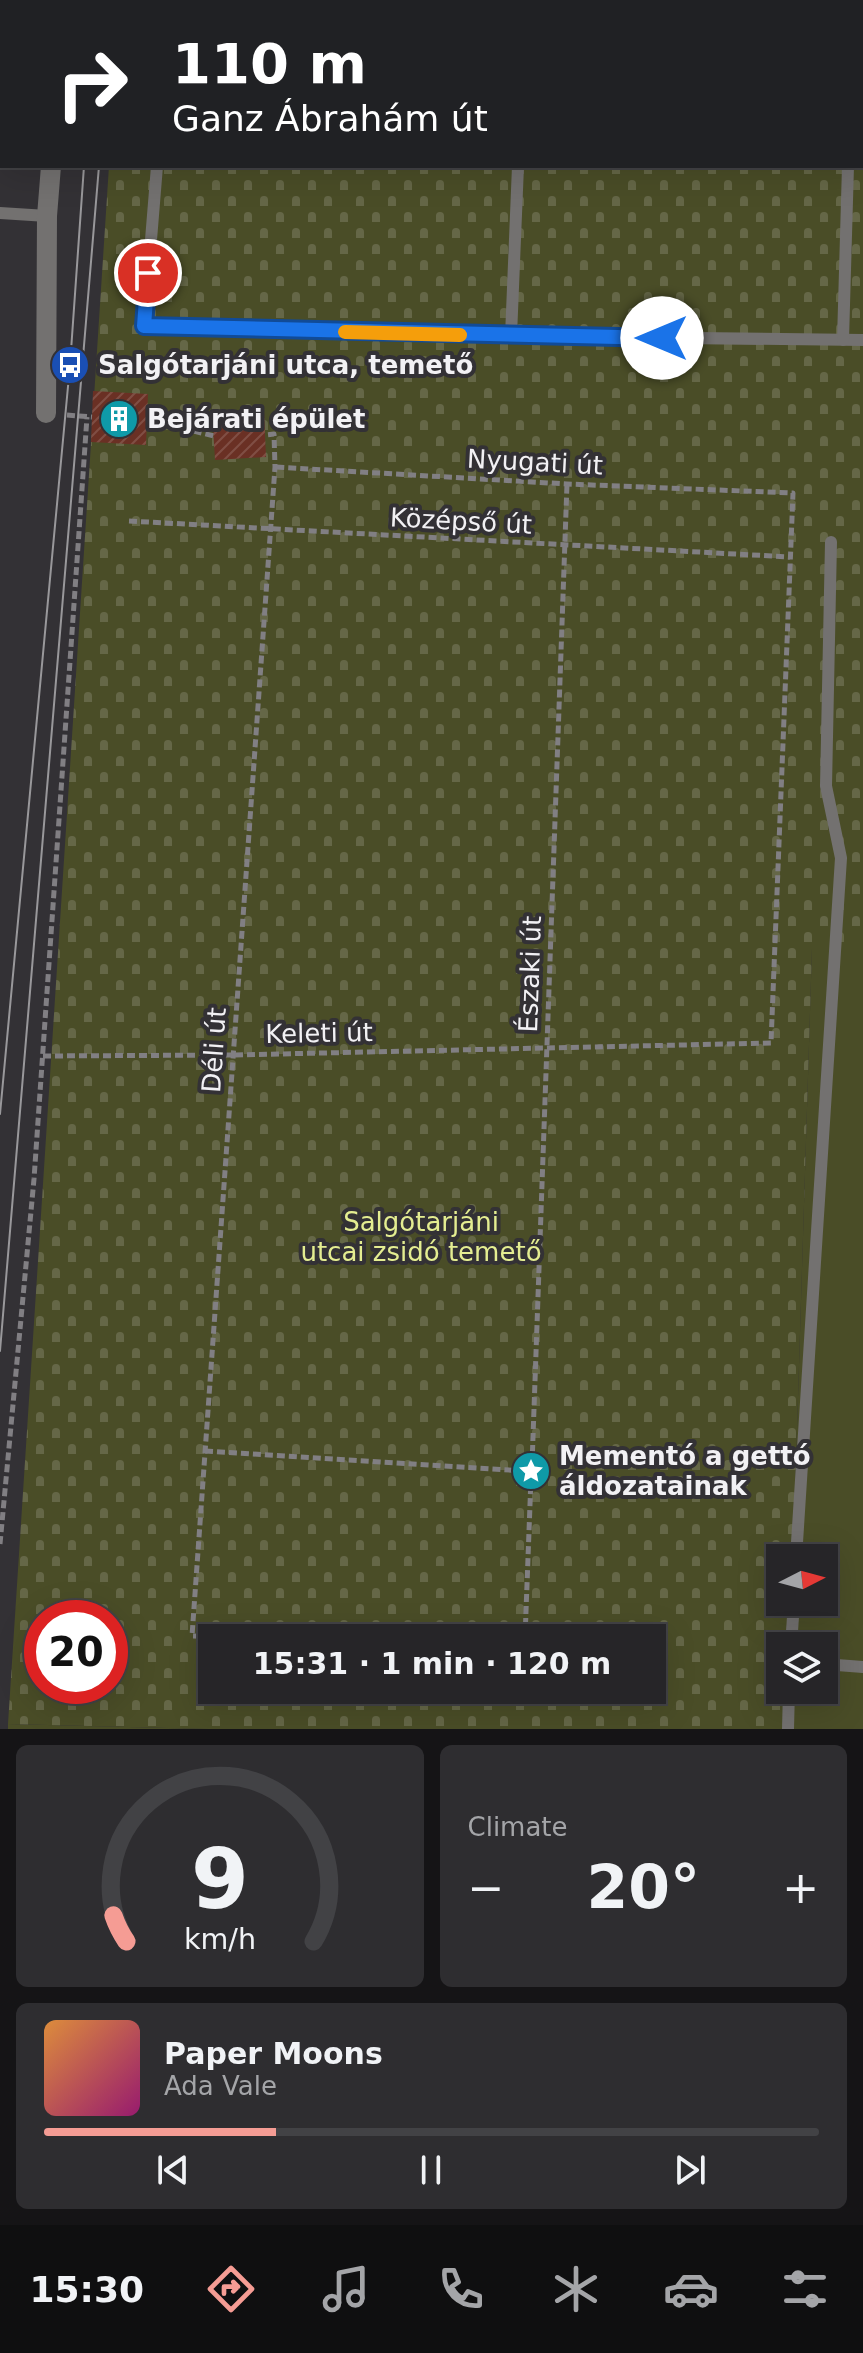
<!DOCTYPE html>
<meta charset="utf-8">
<style>
body{margin:0;font-family:"DejaVu Sans",sans-serif;background:#2e2d30;color:#f1f3f6;height:100vh;display:flex;flex-direction:column;font-size:30px;white-space:nowrap}
*{box-sizing:border-box;margin:0}
p{font-size:26px;color:#a4a5a8}
.icon{flex:none;width:44px;height:44px;fill:none;stroke:currentColor;stroke-width:2;stroke-linecap:round;stroke-linejoin:round}
.map{position:relative;height:1729px;overflow:hidden}
.drawer{display:flex;flex-direction:column;gap:16px;padding:16px;background:#151416;flex:1}
.drawer>*{flex:none}
.banner{position:absolute;left:0px;top:0px;width:864px;height:168px;box-shadow:0 8px 32px #0002,0 0 0 2px #424245;background:#202124;color:#fff;overflow:hidden}
.needle{width:52px;rotate:84deg}
.fabs{position:absolute;left:766px;top:1544px;display:grid;gap:16px}
.fabs a{display:grid;place-items:center;width:72px;height:72px;border-radius:0px;background:#262528;box-shadow:0 8px 32px #0002,0 0 0 2px #424245;font-size:40px}
.speed{position:absolute;left:24px;top:1600px;display:flex;gap:16px;font-size:40px;font-weight:700;text-align:center}
.speed>*{display:grid;place-content:center;width:104px;height:104px;border-radius:50%;background:#262528;box-shadow:0 8px 32px #0002,0 0 0 2px #424245;line-height:1}
.speed .limit{border:12px solid #d22;background:#fff;color:#111}
.pin{position:absolute;display:grid;place-items:center;width:68px;height:68px;color:#fff;margin:-34px;border:4px solid #fff;border-radius:50%;box-shadow:0 2px 8px #0007}
.me{position:absolute;width:88px;margin:-44px;rotate:270deg;stroke-linejoin:round;filter:drop-shadow(0 0 6px #0008)}
.turn{display:flex;align-items:center;gap:28px;height:168px;padding:0 40px;font-size:36px}
.turn .icon{width:104px;height:104px;stroke-width:2.5}
.turn b{display:block;font-size:56px;line-height:68px}
.big{font-size:60px;font-weight:800;line-height:1.1}
.drawer .card{flex:1;display:flex;flex-direction:column;justify-content:center;gap:12px;min-width:0;padding:0 28px;border-radius:12px;background:#2e2d30}
.drawer .dial{align-items:center;gap:0}
.dial svg{height:208px;overflow:visible;fill:none;stroke:#424245;stroke-width:7;stroke-linecap:round;text-anchor:middle}
.dial text{fill:#f1f3f6;stroke:none}
.song{display:flex;align-items:center;gap:24px}
.cover{width:96px;height:96px;border-radius:12px;background:linear-gradient(135deg,hsl(30 70% 55%),hsl(320 70% 35%))}
.played{height:8px;border-radius:4px;background:linear-gradient(90deg,#f59c94 30%,#424245 30%)}
.keys{display:flex;justify-content:space-around;direction:ltr}
.heat{display:flex;justify-content:space-between;align-items:center;font-size:44px;direction:ltr}
.drawer .tiles{flex:1;display:grid;gap:16px;grid-template-columns:1fr 1fr}
.card:last-child{grid-column:span 2}
.trip{position:absolute;left:198px;top:1624px;width:468px;height:80px;border-radius:0px;background:#262528;box-shadow:0 8px 32px #0002,0 0 0 2px #424245;font-weight:800;line-height:80px;text-align:center}
.tab-bar{display:flex;height:128px;justify-content:space-around;align-items:center;background:#0f0f10;color:#a4a5a8}
.tab-bar .icon{width:56px;height:56px}
.tab-bar .current{color:#f59c94}
.tab-bar b{font-size:36px;color:#f1f3f6}
.map>svg:first-child{display:block}
</style>
<div class="map">
<svg width="863" height="1729" viewBox="0 0 863 1729">
<defs>
<pattern id="cemetery-stones" width="16" height="16" patternUnits="userSpaceOnUse" patternTransform="scale(2)"><rect width="16" height="16" fill="#4a4d27"/><path d="M2 7V4a2 2 0 0 1 4 0v3zM10 15v-3a2 2 0 0 1 4 0v3z" fill="#656747"/></pattern>
<pattern id="building-hatch" width="6" height="6" patternUnits="userSpaceOnUse" patternTransform="scale(2)"><rect width="6" height="6" fill="#6a3024"/><path d="M-1 1l2-2M0 6l6-6M5 7l2-2" fill="none" stroke="#804e44"/></pattern>
</defs>
<rect width="100%" height="100%" fill="#333135"/>
<!-- grass -->
<g fill="#4a4d27">
<path d="M812,947H863V1729H788L789,1690H824V1646H791L792,1602H824V1558H793Z"/>
<path d="M8,1724L209,1729H8Z"/>
</g>
<!-- cemetery -->
<path fill="url(#cemetery-stones)" fill-rule="evenodd" d="M121,0H863V947L812,948L793,1558H780V1602H792L791,1646H780V1690H789L788,1729H209L8,1724L109,166H862V2ZM42,1618H110V1686H42ZM212,1638H652V1690H212Z"/>
<!-- building -->
<g fill="url(#building-hatch)">
<path d="M93,391L148,394L146,445L91,442Z"/>
<path d="M264,411L266,457L215,460L212,413Z"/>
</g>
<g fill="none" stroke-linecap="round" stroke-linejoin="round">
<!-- path -->
<g stroke="#817f83" stroke-width="5" stroke-dasharray="8 4" stroke-linecap="butt">
<path d="M246,2L250,0"/>
<path d="M67,415L92,417"/>
<path d="M147,420L214,436"/>
<path d="M129,521L790,557"/>
<path d="M43,1056L233,1055L771,1043L793,493L567,484L275,467"/>
<path d="M205,1451L525,1471"/>
<path d="M532,1465L567,484"/>
<path d="M0,1544L34,1179L87,417"/>
<path d="M261,1638L192,1636L275,467L274,434L265,435"/>
<path d="M525,1638L531,1478L537,1472L532,1465L525,1471L531,1478"/>
</g>
<!-- lane -->
<g stroke="#737170" stroke-width="12">
<path d="M703,0L706,2"/>
<path d="M169,2V0"/>
<path d="M525,2V0"/>
<path d="M854,2V0"/>
<path d="M862,119L863,120"/>
<path d="M157,166L144,326L511,336L863,340"/>
<path d="M0,213L47,216"/>
<path d="M511,336L518,166"/>
<path d="M843,340L848,166"/>
<path d="M796,1558L841,858L826,786L831,542"/>
<path d="M791,1646L794,1602"/>
<path d="M824,1664L863,1667"/>
<path d="M788,1729L789,1690"/>
</g>
<!-- street -->
<g stroke="#737170" stroke-width="20">
<path d="M64,2L65,0"/>
<path d="M46,413L47,216L51,166"/>
</g>
<!-- tram -->
<g stroke="#99989b" stroke-width="2">
<path d="M96,2V0"/>
<path d="M111,2L112,0"/>
<path d="M0,1114L70,365L84,166"/>
<path d="M0,1351L99,166"/>
</g>
</g>
<g fill="none" stroke-linecap="round" stroke-linejoin="round">
<defs>
<path id="route" d="M148,273L144,326L662,338"/>
</defs>
<!-- route casing -->
<use href="#route" stroke="#114b97" stroke-width="20"/>
<!-- route -->
<use href="#route" stroke="#1a73e8" stroke-width="14"/>
<!-- slow -->
<path stroke="#f59e0b" stroke-width="14" d="M345,332L460,335"/>
</g>
<!-- icons -->
<defs>
<symbol id="bus-disc" viewBox="-11 -11 22 22"><circle r="9.5" fill="#1a4fb4" stroke="#333135"/><path d="M-5-6H5V4H4V6H2V4H-2V6H-4V4H-5ZM-3.5-4V0h7V-4ZM-3.5 1.2v1.5H-2V1.2ZM2 1.2v1.5H3.5V1.2Z" fill="#fff"/></symbol>
<symbol id="building-disc" viewBox="-11 -11 22 22"><circle r="9.5" fill="#0f9aa8" stroke="#333135"/><path d="M-4-6H4V6H1V3H-1V6H-4ZM-2.5-4.3h1.7v1.8h-1.7ZM.8-4.3h1.7v1.8H.8ZM-2.5-1h1.7V.8h-1.7ZM.8-1h1.7V.8H.8Z" fill="#fff"/></symbol>
<symbol id="sight-disc" viewBox="-11 -11 22 22"><circle r="9.5" fill="#0f9aa8" stroke="#333135"/><path d="M0-6L1.8-2.2L6-1.7L2.9 1.2L3.7 5.4L0 3.3L-3.7 5.4L-2.9 1.2L-6-1.7L-1.8-2.2Z" fill="#fff"/></symbol>
</defs>
<g fill-rule="evenodd">
<use href="#bus-disc" x="48" y="343" width="44" height="44"/>
<use href="#building-disc" x="97" y="397" width="44" height="44"/>
<use href="#sight-disc" x="509" y="1449" width="44" height="44"/>
</g>
<g text-anchor="middle" stroke-width="8" stroke-linejoin="round" paint-order="stroke">
<!-- poi labels -->
<g font-size="26" font-weight="bold" fill="#f2f1f4" stroke="#333135" text-anchor="start">
<text x="98" y="374">Salgótarjáni utca, temető</text>
<text x="147" y="428">Bejárati épület</text>
<text x="559" y="1465">Mementó a gettó<tspan x="559" dy="30">áldozatainak</tspan></text>
</g>
<!-- street labels -->
<g font-size="26" fill="#f2f1f4" stroke="#333135">
<text transform="translate(535 462) rotate(3)" y="9">Nyugati út</text>
<text transform="translate(461 521) rotate(3)" y="9">Középső út</text>
<text transform="translate(530 974) rotate(-88)" y="9">Északi út</text>
<text transform="translate(319 1033) rotate(-1)" y="9">Keleti út</text>
<text transform="translate(214 1050) rotate(-86)" y="9">Déli út</text>
</g>
<!-- park labels -->
<g font-size="26" fill="#e4ed91" stroke="#333135">
<text x="421" y="1231">Salgótarjáni<tspan x="421" dy="30">utcai zsidó temető</tspan></text>
</g>
</g>
</svg>
<div class="fabs">
<a><svg class="needle" viewBox="-14 -14 28 28"><path d="M0-13l5 13h-10z" fill="#e53935"/><path d="M0 13l5-13h-10z" fill="#a4a5a8"/></svg></a>
<a><svg class="icon" aria-label="layers" viewBox="0 0 24 24"><path d="M12 4l9 5-9 5-9-5zM3 14l9 5 9-5"/></svg></a>
</div>
<div class="speed"><div class="limit">20</div></div>
<div class="pin" style="left:148px;top:273px;background:#d93025"><svg class="icon" aria-label="arrive" viewBox="0 0 24 24"><path d="M6 21V4h12l-3 4 3 4H6"/></svg></div>
<svg class="me" style="left:662px;top:338px" viewBox="-20 -20 40 40"><circle r="19" fill="#fff"/><path d="M0-13L10 11 0 6-10 11z" fill="#1a73e8"/></svg>
<div class="trip">15:31 · 1 min · 120 m</div>
<div class="banner">
<div class="turn"><svg class="icon" aria-label="right" viewBox="0 0 24 24"><path d="M7 20v-9h11M14 6l5 5-5 5"/></svg><div><b>110 m</b>Ganz Ábrahám út</div></div>
</div>
</div>
<section class="drawer">
<div class="tiles">
<div class="card dial"><svg viewBox="0 0 100 80">
<path d="M14 69A42 42 0 1 1 86 69"/>
<path d="M14 69A42 42 0 0 1 9 59" stroke="#f59c94"/>
<text x="50" y="56" font-size="32" font-weight="700">9</text>
<text x="50" y="72" font-size="11">km/h</text>
</svg></div>
<div class="card"><p>Climate</p>
<div class="heat"><a>−</a><b class="big">20°</b><a>+</a></div>
</div>
<div class="card">
<div class="song"><i class="cover"></i><div><b>Paper Moons</b><p>Ada Vale</p></div></div>
<div class="played"></div>
<div class="keys"><svg class="icon" aria-label="previous" viewBox="0 0 24 24"><path d="M18 5L8 12l10 7zM5 5v14"/></svg><svg class="icon" aria-label="pause" viewBox="0 0 24 24"><path d="M8 5v14M16 5v14"/></svg><svg class="icon" aria-label="next" viewBox="0 0 24 24"><path d="M6 5l10 7-10 7zM19 5v14"/></svg></div>
</div>
</div>
</section>
<nav class="tab-bar">
<b>15:30</b>
<svg class="icon current" aria-label="directions" viewBox="0 0 24 24"><path d="M12 3l9 9-9 9-9-9zM9 14v-3h6M13 9l2 2-2 2"/></svg>
<svg class="icon" aria-label="music" viewBox="0 0 24 24"><path d="M9 18V5l10-2v13"/><circle cx="6" cy="18" r="3"/><circle cx="16" cy="16" r="3"/></svg>
<svg class="icon" aria-label="phone" viewBox="0 0 24 24"><path d="M5 4h4l2 5-3 2q2 4 5 5l2-3 5 2v4C11 20 4 13 5 4z"/></svg>
<svg class="icon" aria-label="climate" viewBox="0 0 24 24"><path d="M12 3v18M4 7l16 10M4 17L20 7"/></svg>
<svg class="icon" aria-label="car" viewBox="0 0 24 24"><path d="M5 17H2v-5l4-1 3-4h7l3 4 3 1v5h-3M9 17h6M6 11h13"/><circle cx="7" cy="17" r="2"/><circle cx="17" cy="17" r="2"/></svg>
<svg class="icon" aria-label="filters" viewBox="0 0 24 24"><path d="M4 7h16M4 17h16"/><circle cx="9" cy="7" r="2"/><circle cx="15" cy="17" r="2"/></svg>
</nav>
